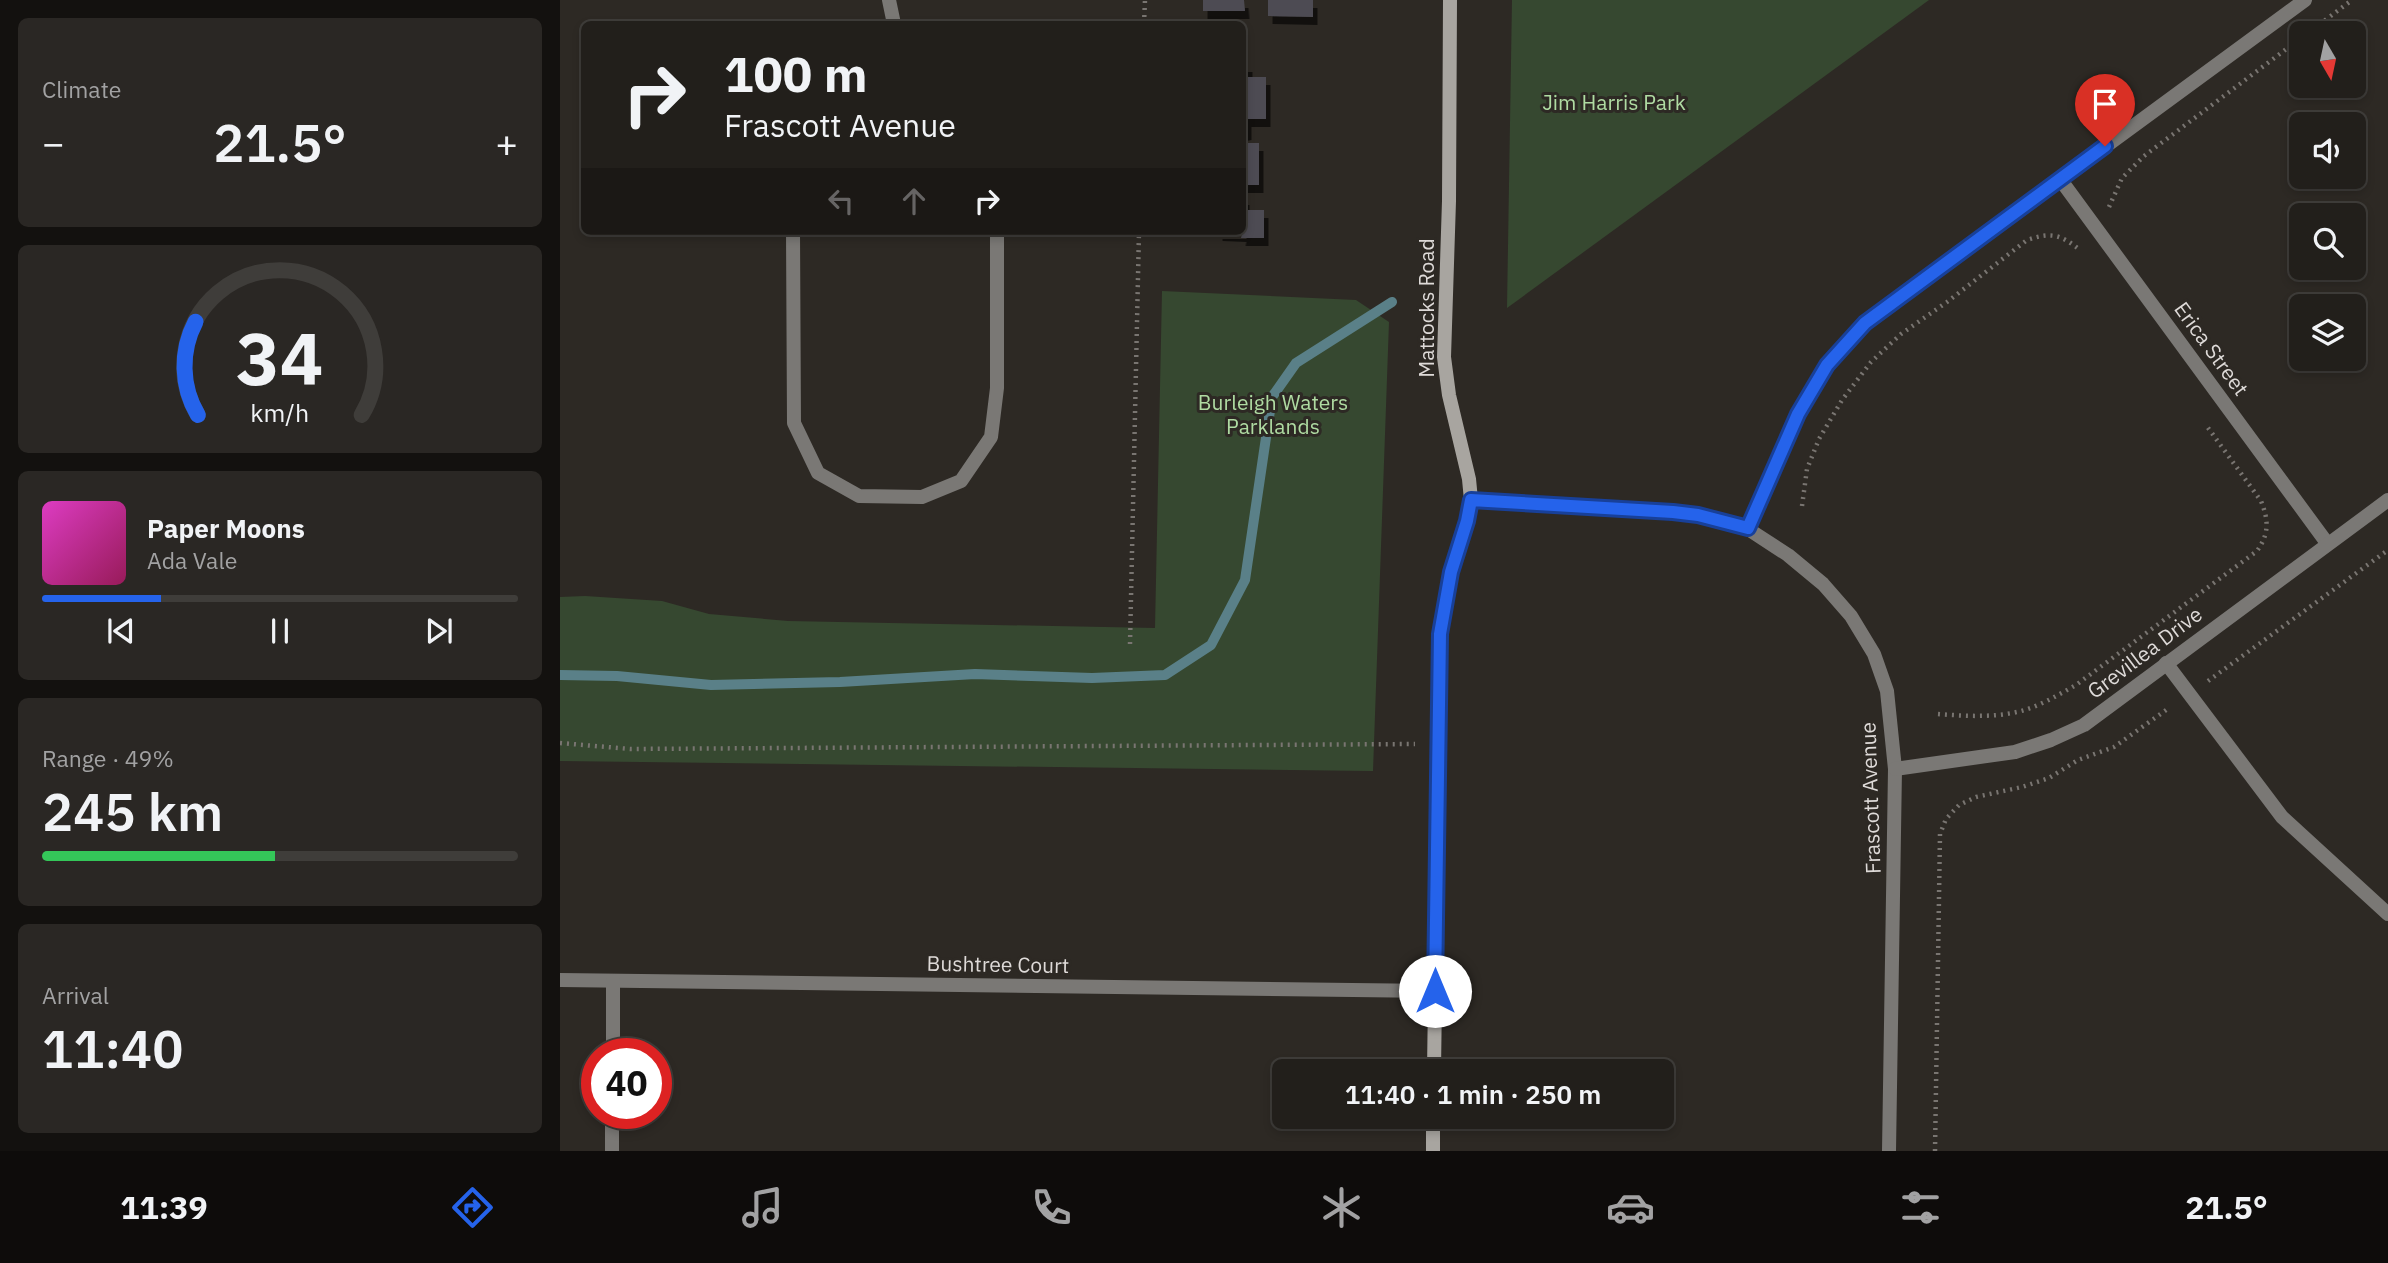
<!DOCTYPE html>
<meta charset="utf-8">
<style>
body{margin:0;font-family:"IBM Plex Sans",sans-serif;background:#2a2724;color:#f1f3f6;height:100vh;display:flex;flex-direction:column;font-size:26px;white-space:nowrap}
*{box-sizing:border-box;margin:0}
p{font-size:23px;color:#a2a2a3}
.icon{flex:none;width:38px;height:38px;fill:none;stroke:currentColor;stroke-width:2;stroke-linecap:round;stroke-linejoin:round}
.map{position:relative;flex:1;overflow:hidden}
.panel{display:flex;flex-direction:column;gap:18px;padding:18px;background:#13110f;width:560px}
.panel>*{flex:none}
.banner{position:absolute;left:21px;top:21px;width:665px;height:214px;border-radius:10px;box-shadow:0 4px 10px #0003,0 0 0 2px #3f3d3a;background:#221f1b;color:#f1f3f6;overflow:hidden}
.needle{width:46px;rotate:171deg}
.controls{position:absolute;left:1729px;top:21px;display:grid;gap:14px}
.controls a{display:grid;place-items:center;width:77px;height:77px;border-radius:10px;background:#221f1b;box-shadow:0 4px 10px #0003,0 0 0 2px #3f3d3a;font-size:35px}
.speed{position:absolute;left:21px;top:1038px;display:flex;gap:14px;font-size:35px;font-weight:700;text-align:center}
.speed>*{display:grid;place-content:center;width:91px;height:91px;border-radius:50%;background:#221f1b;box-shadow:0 4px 10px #0003,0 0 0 2px #3f3d3a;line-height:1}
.speed .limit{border:10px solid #d22;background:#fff;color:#111}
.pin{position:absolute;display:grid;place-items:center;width:60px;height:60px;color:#fff;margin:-72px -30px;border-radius:50% 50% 50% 0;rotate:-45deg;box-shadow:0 0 7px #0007}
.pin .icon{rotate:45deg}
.me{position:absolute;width:77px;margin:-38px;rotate:0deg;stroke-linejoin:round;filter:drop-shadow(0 0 5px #0008)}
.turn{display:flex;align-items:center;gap:24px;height:147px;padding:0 28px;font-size:32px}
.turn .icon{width:91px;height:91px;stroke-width:2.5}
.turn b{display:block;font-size:49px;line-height:60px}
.lanes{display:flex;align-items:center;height:66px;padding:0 28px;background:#0003;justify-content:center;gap:35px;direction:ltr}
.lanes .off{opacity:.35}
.big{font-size:52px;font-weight:600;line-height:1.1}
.panel .tile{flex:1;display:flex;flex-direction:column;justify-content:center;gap:10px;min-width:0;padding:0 24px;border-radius:10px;background:#2a2724}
.panel .dial{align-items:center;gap:0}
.dial svg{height:182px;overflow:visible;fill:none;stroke:#3f3d3a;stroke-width:7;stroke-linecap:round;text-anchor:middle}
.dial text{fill:#f1f3f6;stroke:none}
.song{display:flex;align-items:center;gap:21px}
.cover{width:84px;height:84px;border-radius:10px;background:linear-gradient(135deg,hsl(310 70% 55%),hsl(330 70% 35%))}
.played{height:7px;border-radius:4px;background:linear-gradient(90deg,#2563eb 25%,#3f3d3a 25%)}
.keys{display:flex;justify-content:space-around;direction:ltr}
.heat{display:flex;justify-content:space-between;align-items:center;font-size:38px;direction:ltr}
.charge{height:10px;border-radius:5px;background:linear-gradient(90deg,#34c759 49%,#3f3d3a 0)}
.trip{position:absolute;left:712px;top:1059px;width:402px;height:70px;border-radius:10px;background:#221f1b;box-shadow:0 4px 10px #0003,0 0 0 2px #3f3d3a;font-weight:600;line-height:70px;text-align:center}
.dock{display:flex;height:112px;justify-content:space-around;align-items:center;background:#0e0c0b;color:#a2a2a3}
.dock .icon{width:49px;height:49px}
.dock .current{color:#2563eb}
.dock b{font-size:32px;color:#f1f3f6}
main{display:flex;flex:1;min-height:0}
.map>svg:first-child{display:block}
</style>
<main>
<section class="panel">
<div class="tile"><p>Climate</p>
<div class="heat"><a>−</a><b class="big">21.5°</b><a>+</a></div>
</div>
<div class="tile dial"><svg viewBox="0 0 100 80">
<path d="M14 69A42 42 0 1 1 86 69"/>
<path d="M14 69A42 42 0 0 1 13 28" stroke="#2563eb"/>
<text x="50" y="56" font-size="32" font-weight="700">34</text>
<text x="50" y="72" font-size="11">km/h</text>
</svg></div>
<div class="tile">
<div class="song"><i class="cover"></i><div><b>Paper Moons</b><p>Ada Vale</p></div></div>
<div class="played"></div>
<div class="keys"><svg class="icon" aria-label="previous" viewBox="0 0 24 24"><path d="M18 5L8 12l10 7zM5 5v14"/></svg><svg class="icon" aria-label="pause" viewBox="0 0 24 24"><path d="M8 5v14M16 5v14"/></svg><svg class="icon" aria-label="next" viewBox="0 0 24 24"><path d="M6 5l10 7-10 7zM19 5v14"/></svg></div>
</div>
<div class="tile"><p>Range · 49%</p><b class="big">245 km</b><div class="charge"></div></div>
<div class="tile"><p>Arrival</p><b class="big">11:40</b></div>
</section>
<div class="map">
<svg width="1828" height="1151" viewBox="0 0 1828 1151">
<defs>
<filter id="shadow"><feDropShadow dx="4.5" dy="8" stdDeviation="0" flood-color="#0009"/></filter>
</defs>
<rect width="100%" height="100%" fill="#2d2924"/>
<!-- green -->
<g fill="#364830">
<path d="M952,0H1369L947,308Z"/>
<path d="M602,291L796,300L829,322L813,771L0,761V597L25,596L102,601L149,614L228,621L595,628Z"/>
</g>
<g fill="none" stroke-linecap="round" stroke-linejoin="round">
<!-- stream -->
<path stroke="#5a8088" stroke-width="10" d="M0,675L57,676L151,685L280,682L415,674L532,678L605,675L651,645L685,580L712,397L736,363L832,302"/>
</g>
<!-- building -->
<g fill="#4e4c52" filter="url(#shadow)">
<path d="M643,0H684L685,11H643Z"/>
<path d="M708,0H753V17L708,16Z"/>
<path d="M682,64H688V77H706V119H687V132L682,133Z"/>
<rect x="682" y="143" width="17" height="42"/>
<path d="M682,197H685V210H704V238H681L682,234L658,233V231H682Z"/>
</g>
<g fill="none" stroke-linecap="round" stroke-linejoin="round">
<!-- path -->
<g stroke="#797571" stroke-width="4.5" stroke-dasharray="2 5" stroke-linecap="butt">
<path d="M584,24L585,0"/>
<path d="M1748,33L1792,0"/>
<path d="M1549,207L1562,178L1584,156L1741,38"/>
<path d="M1242,506L1247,469L1259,439L1282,400L1311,362L1341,334L1387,302L1467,240C1491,232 1500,234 1520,250"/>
<path d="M570,644L579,231"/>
<path d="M1648,681L1828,550"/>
<path d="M1378,714C1405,716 1434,718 1461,711C1480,706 1498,695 1516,685L1697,551C1709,534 1709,521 1701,501L1646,425"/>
<path d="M0,743L70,749L855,744"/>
<path d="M1375,1151L1380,834L1386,819L1399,805L1416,797L1462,787L1489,778L1518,760L1554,747L1609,708"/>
</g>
<!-- lane -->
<g stroke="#7a7875" stroke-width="14">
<path d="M329,0L334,24"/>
<path d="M233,231L234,423L258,473L299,496L362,497L401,481L431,437L437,388V231"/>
<path d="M1606,663L1722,817L1828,914"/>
</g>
<!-- street -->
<g stroke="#7a7875" stroke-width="14">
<path d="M1500,179L1767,543"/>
<path d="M911,500L1089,510L1137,515L1188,529L1228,555L1263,584L1291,616L1314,654L1327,691L1335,769L1329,1151"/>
<path d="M1188,529L1238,414L1267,364L1305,323L1745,0"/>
<path d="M1335,769L1455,752L1491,740L1524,725L1828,500"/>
<path d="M0,980L875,991"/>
<path d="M53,1054V981"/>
<path d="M52,1151V1113"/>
</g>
<!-- secondary -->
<g stroke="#a8a5a0" stroke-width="14">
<path d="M874,1071L880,634L891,572L907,521L911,500L909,479L889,395L884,357L889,201L890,0"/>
<path d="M873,1151V1116"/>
</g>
</g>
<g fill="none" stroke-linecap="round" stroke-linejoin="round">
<defs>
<path id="route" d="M875,991L880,634L891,572L907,521L911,500L1113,512L1138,515L1188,528L1238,414L1267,365L1305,323L1545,146"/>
</defs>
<!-- route casing -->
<use href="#route" stroke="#184099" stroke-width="18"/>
<!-- route -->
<use href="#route" stroke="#2563eb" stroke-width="12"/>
</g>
<g text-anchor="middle" stroke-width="6" stroke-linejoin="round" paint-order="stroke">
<!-- park labels -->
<g font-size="21" fill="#afdba2" stroke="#2d2924">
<text x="1054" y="110">Jim Harris Park</text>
<text x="713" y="410">Burleigh Waters<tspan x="713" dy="24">Parklands</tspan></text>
</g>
<!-- street labels -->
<g font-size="21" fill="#dedad8" stroke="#2d2924">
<text transform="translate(867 308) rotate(-90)" y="7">Mattocks Road</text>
<text transform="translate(1651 349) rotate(54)" y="7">Erica Street</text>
<text transform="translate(1585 653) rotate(-37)" y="7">Grevillea Drive</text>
<text transform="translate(1311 798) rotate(-92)" y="7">Frascott Avenue</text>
<text transform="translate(438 965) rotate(1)" y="7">Bushtree Court</text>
</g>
</g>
</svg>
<div class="controls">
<a><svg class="needle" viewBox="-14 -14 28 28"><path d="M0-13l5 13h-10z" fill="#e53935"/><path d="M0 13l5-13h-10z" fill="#a2a2a3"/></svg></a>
<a><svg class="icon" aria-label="sound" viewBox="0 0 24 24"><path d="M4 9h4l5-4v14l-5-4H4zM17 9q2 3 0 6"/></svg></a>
<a><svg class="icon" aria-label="search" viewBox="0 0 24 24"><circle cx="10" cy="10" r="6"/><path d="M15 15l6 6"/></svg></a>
<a><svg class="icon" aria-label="layers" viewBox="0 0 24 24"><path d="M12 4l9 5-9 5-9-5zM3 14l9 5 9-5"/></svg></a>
</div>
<div class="speed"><div class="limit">40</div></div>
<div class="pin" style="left:1545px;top:146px;background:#d93025"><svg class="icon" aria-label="arrive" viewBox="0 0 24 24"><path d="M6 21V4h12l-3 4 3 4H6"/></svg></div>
<svg class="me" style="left:875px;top:991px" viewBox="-20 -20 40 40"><circle r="19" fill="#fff"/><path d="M0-13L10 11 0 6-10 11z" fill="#2563eb"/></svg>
<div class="trip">11:40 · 1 min · 250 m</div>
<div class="banner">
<div class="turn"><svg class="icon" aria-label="right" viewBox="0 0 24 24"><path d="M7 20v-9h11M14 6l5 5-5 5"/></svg><div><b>100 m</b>Frascott Avenue</div></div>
<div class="lanes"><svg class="icon off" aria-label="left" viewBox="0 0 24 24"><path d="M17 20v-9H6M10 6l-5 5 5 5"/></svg><svg class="icon off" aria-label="ahead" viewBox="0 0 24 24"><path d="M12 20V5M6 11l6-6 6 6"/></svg><svg class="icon" aria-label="right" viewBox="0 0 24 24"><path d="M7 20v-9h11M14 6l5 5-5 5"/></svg></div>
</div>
</div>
</main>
<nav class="dock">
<b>11:39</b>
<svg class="icon current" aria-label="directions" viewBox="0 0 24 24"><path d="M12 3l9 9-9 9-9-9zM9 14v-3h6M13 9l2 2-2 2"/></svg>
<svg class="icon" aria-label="music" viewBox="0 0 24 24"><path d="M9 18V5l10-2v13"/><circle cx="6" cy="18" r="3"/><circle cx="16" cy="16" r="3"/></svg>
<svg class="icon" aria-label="phone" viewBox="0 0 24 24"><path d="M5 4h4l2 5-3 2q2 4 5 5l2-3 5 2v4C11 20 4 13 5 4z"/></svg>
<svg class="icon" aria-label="climate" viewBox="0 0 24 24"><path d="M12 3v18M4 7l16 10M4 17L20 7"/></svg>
<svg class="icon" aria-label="car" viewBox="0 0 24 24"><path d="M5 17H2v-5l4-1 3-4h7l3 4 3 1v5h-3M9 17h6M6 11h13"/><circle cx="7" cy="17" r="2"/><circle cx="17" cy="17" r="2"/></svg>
<svg class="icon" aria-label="filters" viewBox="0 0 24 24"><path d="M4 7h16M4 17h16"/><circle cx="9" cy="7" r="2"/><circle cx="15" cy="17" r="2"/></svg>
<b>21.5°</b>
</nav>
